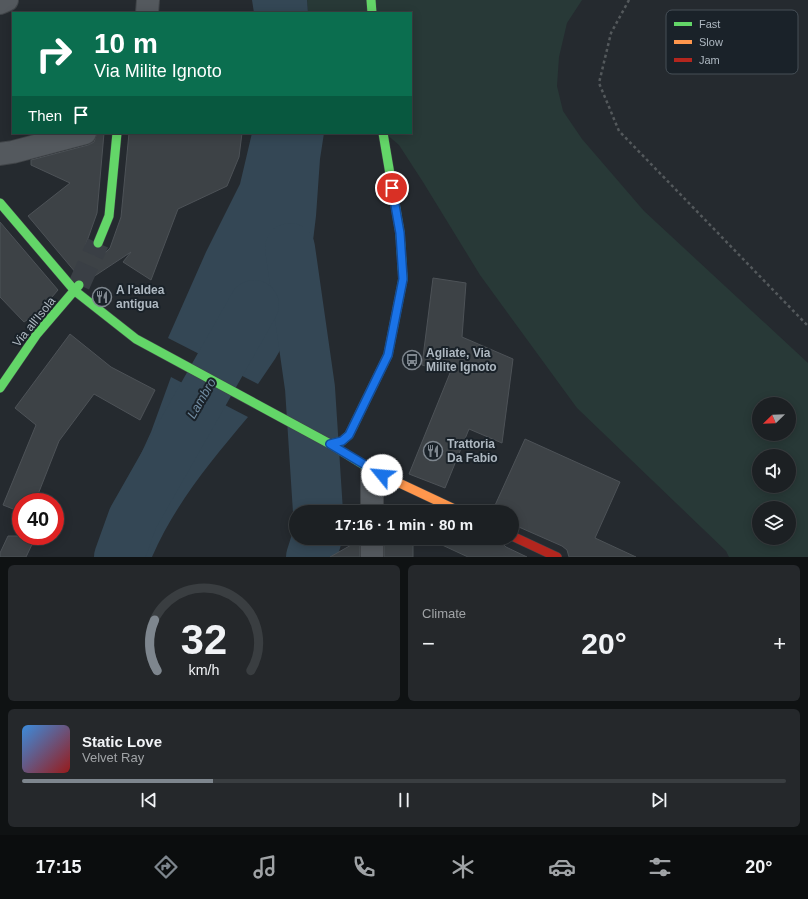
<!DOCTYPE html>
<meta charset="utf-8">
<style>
body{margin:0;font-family:Helvetica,sans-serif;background:#25282b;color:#f1f3f6;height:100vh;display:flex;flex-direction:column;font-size:15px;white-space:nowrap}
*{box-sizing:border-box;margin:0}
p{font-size:13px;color:#a0a3a6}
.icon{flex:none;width:22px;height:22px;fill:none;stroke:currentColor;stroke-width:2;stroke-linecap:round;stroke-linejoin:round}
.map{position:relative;height:557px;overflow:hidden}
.details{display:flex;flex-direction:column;gap:8px;padding:8px;background:#0f1213;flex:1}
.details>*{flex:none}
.banner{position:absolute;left:12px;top:12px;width:400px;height:122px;border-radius:0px;box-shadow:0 2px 10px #0003,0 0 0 1px #3a3e41;background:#0b6e4f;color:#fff;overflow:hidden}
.needle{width:26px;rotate:247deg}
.fabs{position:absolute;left:752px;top:397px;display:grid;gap:8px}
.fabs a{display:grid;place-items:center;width:44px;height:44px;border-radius:50%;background:#1c2023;box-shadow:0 2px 10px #0003,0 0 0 1px #3a3e41;font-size:20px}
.speed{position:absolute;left:12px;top:493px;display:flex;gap:8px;font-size:20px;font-weight:700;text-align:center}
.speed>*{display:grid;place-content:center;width:52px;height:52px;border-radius:50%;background:#1c2023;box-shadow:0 2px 10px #0003,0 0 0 1px #3a3e41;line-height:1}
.speed .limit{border:6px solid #d22;background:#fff;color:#111}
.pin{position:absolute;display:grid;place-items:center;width:34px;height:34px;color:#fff;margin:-17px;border:2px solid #fff;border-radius:50%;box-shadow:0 1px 4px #0007}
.me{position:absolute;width:44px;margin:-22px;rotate:298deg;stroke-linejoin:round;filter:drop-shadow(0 0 3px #0008)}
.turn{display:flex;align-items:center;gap:14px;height:84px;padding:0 16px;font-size:18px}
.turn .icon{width:52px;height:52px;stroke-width:2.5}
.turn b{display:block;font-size:28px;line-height:34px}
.then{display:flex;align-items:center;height:38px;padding:0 16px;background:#0003;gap:8px;font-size:15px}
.big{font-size:30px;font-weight:700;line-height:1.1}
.details .widget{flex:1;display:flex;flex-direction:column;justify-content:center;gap:6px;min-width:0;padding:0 14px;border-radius:6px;background:#25282b}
.details .dial{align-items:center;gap:0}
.dial svg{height:104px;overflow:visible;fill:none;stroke:#3a3e41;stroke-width:7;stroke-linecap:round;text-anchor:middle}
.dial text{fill:#f1f3f6;stroke:none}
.song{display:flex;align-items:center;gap:12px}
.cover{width:48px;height:48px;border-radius:6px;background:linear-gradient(135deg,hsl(210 70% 55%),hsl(0 70% 35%))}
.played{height:4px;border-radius:2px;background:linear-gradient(90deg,#7e868e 25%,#3a3e41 25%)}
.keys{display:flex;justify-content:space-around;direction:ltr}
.heat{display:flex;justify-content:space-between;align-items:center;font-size:22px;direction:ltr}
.details .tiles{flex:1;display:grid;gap:8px;grid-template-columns:1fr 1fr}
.widget:last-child{grid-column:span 2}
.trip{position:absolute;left:289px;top:505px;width:230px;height:40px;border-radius:20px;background:#1c2023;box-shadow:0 2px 10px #0003,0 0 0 1px #3a3e41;font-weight:700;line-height:40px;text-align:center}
.dock{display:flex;height:64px;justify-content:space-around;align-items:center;background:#0b0d0e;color:#a0a3a6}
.dock .icon{width:28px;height:28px}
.dock .on{color:#7e868e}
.dock b{font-size:18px;color:#f1f3f6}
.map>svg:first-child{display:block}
</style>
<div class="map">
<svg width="808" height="557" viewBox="0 0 808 557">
<rect width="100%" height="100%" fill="#252a2f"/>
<!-- green -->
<path fill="#283937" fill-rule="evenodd" d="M307,0H582L567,23L559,57L557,86L563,111L582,139L644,211L808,363V557H729L726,551L577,408L480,275L423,182L399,145L385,133H411V13H308ZM759,404H789V434H759ZM759,456H789V486H759ZM759,508H789V538H759Z"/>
<!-- water -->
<g fill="#344755">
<path d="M252,0H307L308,13H254Z"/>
<path d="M252,133H324L320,159L316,216L305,307L275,359L258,384L168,338L206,252L240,184Z"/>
<path d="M171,377L248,417C211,461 175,504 152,557H97L110,522L151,432Z"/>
</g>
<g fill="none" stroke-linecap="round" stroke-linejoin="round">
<!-- river -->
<g stroke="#344755" stroke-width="50">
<path d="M290,248L310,388L318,512"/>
<path d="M119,557L133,518L254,305"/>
<path d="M311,557L317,538"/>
</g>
</g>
<!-- building -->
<g fill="#3d4246" stroke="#4d5257">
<path d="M97,133H104L97,213L86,244L88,251L94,255H99L105,253L110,248L121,217L129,133H242L239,157L227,186L178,209L151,280L123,262L131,252L90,279L82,273H76L28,216L70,183L31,165V160L88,145L94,142Z"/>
<path d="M0,222L58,290L39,312L24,322L0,297Z"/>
<path d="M433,278L466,283L462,337L513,359L502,443L469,429L445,488L409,474L450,373L422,365Z"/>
<path d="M70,334L111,367L155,390L140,420L94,394L59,441L35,502H21V512L3,505L36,425L15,408Z"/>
<path d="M525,439L620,482L595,538L636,557H569L567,550L562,546L512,524V512H492Z"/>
<path d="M8,536H36L26,557H0V553Z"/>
<rect x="384" y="538" width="29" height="19"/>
<path d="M427,538H500L502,543L506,547L527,557H468Z"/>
<path d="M360,540V557H330Z"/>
</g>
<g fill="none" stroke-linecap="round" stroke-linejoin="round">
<!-- secondary-tunnel -->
<path stroke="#3a3f45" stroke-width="22" stroke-dasharray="22 11" stroke-linecap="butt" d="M79,285L98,243"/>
<defs>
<g id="street">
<path d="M0,3L7,0"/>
<path d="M147,13L148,0"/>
<path d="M0,154L13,152L85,133"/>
<path d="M372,470V512"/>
<path d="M372,557V538"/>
</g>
<g id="fast">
<path d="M371,0L372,13"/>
<path d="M0,203L75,291L136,339L330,444L372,470L395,481"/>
<path d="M98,243L109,216L117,133"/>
<path d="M0,388L37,334L79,285"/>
<path d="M330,444L342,441L349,435L388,355L403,279L400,233L383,133"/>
</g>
<path id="slow" d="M395,481L461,512"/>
<path id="jam" d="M512,536L557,557"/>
</defs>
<!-- street casing -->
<use href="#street" stroke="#414549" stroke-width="24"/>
<!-- fast casing -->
<use href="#fast" stroke="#404549" stroke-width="10"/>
<!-- slow casing -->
<use href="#slow" stroke="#404549" stroke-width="10"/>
<!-- jam casing -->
<use href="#jam" stroke="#404549" stroke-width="10"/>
<!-- path -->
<path stroke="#54595c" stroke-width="2.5" stroke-dasharray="3 3" stroke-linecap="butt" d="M629,0L611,33L599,83L619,131L808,326"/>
<!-- street -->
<use href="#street" stroke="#54595e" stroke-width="22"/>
<!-- fast -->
<use href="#fast" stroke="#63d668" stroke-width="9"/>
<!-- slow -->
<use href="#slow" stroke="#ff974d" stroke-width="9"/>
<!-- jam -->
<use href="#jam" stroke="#b3261e" stroke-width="9"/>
</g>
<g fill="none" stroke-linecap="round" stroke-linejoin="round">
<defs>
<path id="route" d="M382,475L330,444L342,441L349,435L388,355L403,279L400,233L392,188"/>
</defs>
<!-- route casing -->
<use href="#route" stroke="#114b97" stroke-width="10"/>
<!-- route -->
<use href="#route" stroke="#1a73e8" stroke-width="7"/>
</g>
<!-- icons -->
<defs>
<symbol id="restaurant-ring" viewBox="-11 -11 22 22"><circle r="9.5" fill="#1a2229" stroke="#7e868e" stroke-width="1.5"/><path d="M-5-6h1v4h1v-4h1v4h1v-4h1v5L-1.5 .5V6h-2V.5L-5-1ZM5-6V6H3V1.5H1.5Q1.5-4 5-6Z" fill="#7e868e"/></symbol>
<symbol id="bus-ring" viewBox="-11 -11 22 22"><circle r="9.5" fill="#1a2229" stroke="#7e868e" stroke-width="1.5"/><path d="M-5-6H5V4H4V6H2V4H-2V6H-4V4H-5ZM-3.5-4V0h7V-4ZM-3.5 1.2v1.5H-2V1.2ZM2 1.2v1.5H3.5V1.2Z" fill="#7e868e"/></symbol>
</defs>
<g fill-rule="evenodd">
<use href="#restaurant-ring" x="91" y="286" width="22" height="22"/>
<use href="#bus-ring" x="401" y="349" width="22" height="22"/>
<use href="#restaurant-ring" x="422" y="440" width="22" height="22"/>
</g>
<g text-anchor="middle" stroke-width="4" stroke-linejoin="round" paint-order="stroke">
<!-- poi labels -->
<g font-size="12" font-weight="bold" fill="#aeb8c1" stroke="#1a2229" text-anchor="start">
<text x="116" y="294">A l'aldea<tspan x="116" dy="14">antigua</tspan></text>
<text x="426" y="357">Agliate, Via<tspan x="426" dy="14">Milite Ignoto</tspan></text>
<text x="447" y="448">Trattoria<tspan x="447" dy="14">Da Fabio</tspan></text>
</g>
<!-- street labels -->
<g font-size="12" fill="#aeb8c1" stroke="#1a2229">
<text transform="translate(34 322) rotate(-51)" y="4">Via all'Isola</text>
</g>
<!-- water labels -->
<g font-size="13" font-style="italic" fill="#728da2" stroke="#1a2229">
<text transform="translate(201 398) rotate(-60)" y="5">Lambro</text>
</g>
</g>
<!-- legend -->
<rect x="666" y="10" width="132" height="64" rx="6" fill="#1a2229" stroke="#464f57" stroke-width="1"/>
<rect x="674" y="22" width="18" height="4" fill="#63d668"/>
<rect x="674" y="40" width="18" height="4" fill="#ff974d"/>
<rect x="674" y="58" width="18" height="4" fill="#b3261e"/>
<g font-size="11" fill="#aeb8c1">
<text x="699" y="28">Fast</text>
<text x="699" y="46">Slow</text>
<text x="699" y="64">Jam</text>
</g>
</svg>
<div class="fabs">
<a><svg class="needle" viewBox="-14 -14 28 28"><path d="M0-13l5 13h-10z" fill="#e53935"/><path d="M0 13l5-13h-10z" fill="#a0a3a6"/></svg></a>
<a><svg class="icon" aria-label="sound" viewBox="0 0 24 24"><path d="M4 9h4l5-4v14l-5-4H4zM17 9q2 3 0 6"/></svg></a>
<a><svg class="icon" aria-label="layers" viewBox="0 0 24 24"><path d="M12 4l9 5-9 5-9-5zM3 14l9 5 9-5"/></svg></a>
</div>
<div class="speed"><div class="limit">40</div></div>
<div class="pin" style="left:392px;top:188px;background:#d93025"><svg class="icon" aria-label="arrive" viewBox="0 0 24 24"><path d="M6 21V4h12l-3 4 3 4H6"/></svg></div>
<svg class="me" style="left:382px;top:475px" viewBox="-20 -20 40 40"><circle r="19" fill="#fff"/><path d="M0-13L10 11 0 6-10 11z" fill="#1a73e8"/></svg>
<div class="trip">17:16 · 1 min · 80 m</div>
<div class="banner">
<div class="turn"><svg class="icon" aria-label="right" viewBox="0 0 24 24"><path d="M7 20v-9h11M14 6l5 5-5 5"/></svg><div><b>10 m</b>Via Milite Ignoto</div></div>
<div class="then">Then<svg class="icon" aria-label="arrive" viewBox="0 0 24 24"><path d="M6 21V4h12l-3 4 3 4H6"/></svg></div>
</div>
</div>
<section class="details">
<div class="tiles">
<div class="widget dial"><svg viewBox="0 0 100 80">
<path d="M14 69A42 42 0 1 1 86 69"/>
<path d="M14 69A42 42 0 0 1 12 30" stroke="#7e868e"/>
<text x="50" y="56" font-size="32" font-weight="700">32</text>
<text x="50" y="72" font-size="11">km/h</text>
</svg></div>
<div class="widget"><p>Climate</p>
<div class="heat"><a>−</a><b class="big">20°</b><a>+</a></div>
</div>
<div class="widget">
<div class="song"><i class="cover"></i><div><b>Static Love</b><p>Velvet Ray</p></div></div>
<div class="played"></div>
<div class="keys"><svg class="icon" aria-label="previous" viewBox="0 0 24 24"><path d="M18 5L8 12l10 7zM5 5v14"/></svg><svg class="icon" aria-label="pause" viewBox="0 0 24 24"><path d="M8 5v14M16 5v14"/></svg><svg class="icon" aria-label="next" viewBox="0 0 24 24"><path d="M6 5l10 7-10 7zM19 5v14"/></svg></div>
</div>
</div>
</section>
<nav class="dock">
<b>17:15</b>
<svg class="icon on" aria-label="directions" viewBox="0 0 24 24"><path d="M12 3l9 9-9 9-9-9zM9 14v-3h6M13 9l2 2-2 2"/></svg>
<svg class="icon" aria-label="music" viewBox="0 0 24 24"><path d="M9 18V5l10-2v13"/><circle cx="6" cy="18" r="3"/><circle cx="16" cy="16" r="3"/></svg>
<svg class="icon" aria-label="phone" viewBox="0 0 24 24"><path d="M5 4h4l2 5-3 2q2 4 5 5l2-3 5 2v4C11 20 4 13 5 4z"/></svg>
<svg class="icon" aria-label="climate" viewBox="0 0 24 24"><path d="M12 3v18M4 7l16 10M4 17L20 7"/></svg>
<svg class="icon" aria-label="car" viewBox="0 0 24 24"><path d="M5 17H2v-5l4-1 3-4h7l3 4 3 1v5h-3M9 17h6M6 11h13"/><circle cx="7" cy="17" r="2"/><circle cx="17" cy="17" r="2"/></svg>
<svg class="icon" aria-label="filters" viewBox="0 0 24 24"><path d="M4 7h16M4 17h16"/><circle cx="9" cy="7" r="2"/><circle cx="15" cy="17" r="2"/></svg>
<b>20°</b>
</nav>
